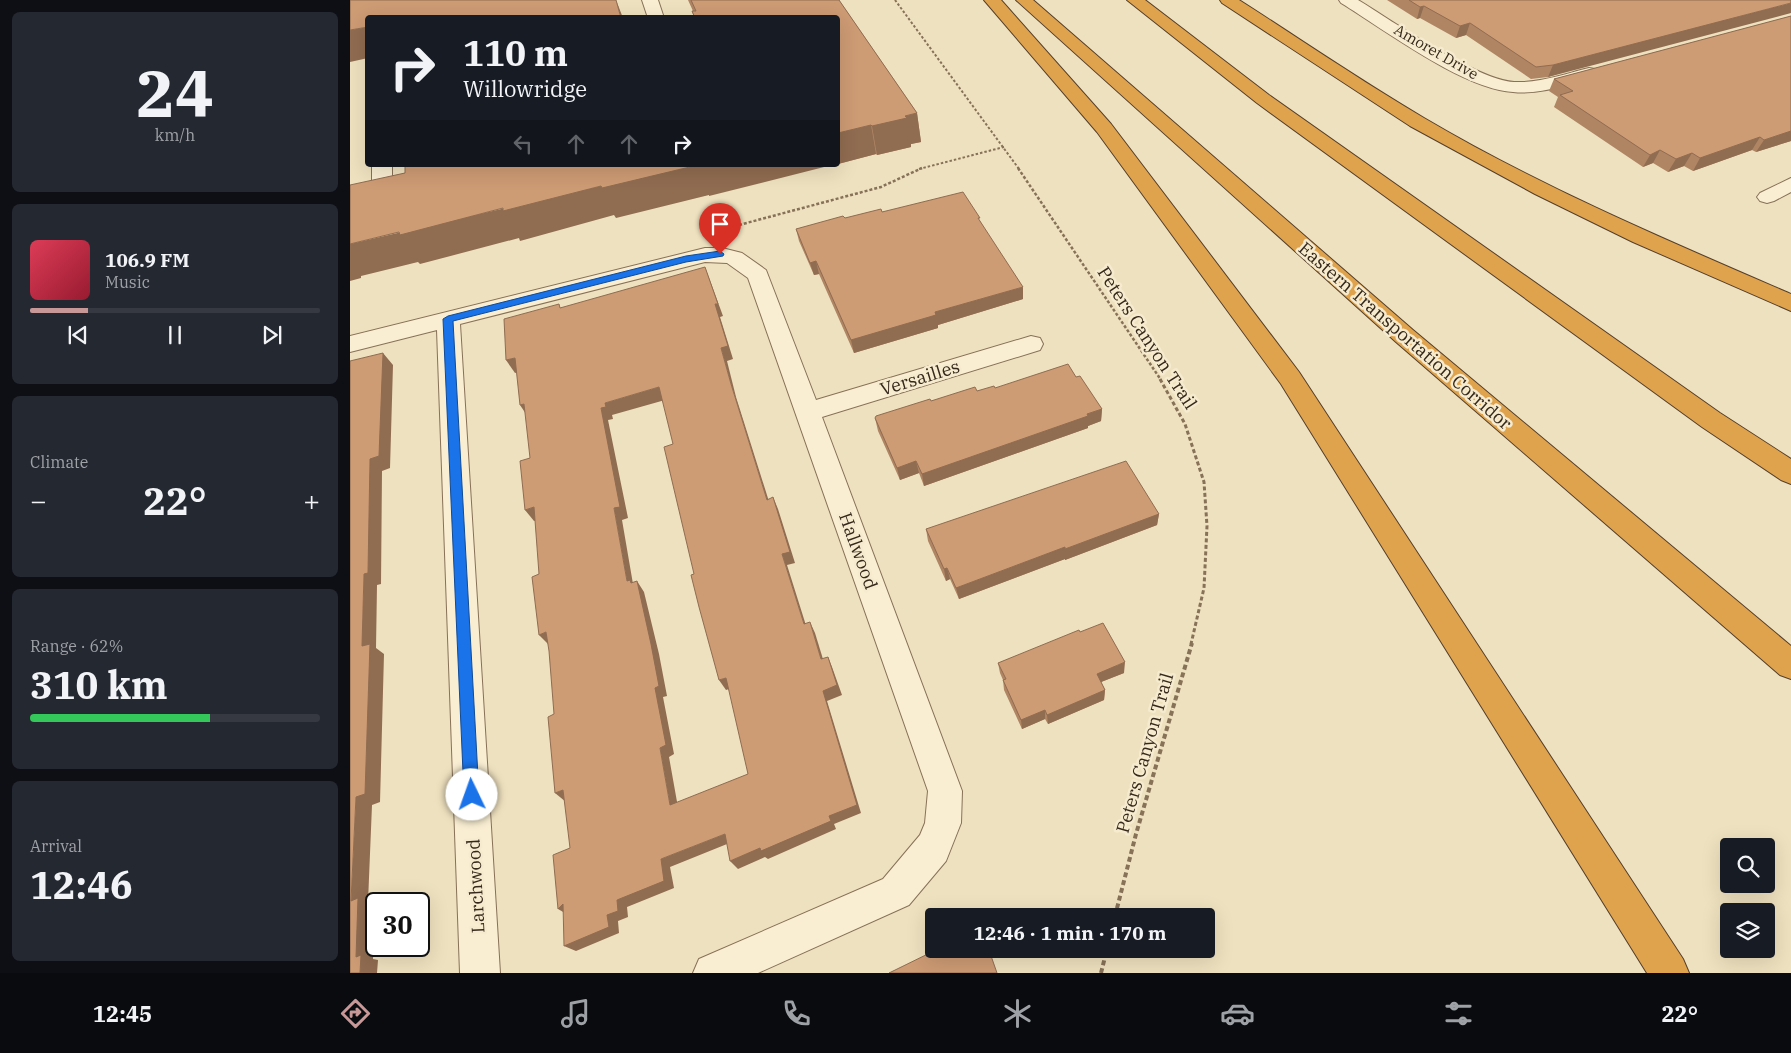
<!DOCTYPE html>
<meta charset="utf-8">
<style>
body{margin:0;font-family:"IBM Plex Serif",serif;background:#242831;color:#f1f3f6;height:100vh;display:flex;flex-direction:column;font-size:19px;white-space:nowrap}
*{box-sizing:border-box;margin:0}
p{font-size:16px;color:#9ea1a6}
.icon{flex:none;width:28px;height:28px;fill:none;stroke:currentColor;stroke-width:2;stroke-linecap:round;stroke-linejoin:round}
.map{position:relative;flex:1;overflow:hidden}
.side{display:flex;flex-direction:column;gap:12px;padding:12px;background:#0d0f14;width:350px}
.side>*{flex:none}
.hud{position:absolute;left:15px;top:15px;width:475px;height:152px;border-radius:5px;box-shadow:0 5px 20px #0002;background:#171b24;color:#f1f3f6;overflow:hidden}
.buttons{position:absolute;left:1370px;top:838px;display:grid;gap:10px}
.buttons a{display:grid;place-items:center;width:55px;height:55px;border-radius:5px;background:#171b24;box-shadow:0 5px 20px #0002;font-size:25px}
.speed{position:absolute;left:15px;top:892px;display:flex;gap:10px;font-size:25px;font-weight:700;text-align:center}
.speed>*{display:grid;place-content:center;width:65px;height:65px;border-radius:50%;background:#171b24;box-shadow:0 5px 20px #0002;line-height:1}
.speed .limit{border:2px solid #111;border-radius:8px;background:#fff;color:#111}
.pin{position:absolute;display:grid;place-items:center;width:42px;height:42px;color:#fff;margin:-51px -21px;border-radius:50% 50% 50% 0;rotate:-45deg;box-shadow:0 0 5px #0007}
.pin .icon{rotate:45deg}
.me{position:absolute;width:55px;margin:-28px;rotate:357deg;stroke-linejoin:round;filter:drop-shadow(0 0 4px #0008)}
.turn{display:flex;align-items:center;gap:18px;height:105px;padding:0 15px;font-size:22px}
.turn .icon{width:65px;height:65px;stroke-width:2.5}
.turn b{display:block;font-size:35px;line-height:42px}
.lanes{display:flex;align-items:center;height:48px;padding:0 15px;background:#0003;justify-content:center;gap:25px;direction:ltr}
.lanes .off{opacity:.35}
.big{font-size:38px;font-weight:800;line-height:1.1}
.side .card{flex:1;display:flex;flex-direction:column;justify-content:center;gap:8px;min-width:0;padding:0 18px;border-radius:8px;background:#242831}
.side .dial{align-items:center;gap:0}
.dial b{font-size:65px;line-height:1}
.song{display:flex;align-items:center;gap:15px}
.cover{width:60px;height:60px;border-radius:8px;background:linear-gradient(135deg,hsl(350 70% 55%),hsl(350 70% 35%))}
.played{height:5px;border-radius:2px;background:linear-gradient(90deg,#c89898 20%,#363941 20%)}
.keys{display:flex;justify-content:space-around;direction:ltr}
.heat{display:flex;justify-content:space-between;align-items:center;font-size:28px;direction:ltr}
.charge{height:8px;border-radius:4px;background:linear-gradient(90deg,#34c759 62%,#363941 0)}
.trip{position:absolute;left:575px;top:908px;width:290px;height:50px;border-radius:5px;background:#171b24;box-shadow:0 5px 20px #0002;font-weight:800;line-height:50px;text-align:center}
.menu{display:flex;height:80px;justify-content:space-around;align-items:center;background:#090b0e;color:#9ea1a6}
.menu .icon{width:35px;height:35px}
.menu .selected{color:#c89898}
.menu b{font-size:22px;color:#f1f3f6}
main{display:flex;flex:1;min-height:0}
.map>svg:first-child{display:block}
</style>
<main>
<section class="side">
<div class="card dial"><b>24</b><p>km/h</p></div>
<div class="card">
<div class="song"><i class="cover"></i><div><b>106.9 FM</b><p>Music</p></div></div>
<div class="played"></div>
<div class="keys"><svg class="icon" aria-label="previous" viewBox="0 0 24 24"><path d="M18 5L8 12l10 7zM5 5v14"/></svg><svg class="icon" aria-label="pause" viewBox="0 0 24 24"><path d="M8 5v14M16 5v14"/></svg><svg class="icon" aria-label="next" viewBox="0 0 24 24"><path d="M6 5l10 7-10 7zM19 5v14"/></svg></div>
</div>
<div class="card"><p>Climate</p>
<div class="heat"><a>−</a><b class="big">22°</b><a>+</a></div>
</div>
<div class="card"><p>Range · 62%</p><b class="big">310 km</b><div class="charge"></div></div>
<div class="card"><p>Arrival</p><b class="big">12:46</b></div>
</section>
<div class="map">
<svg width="1441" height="973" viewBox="0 0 1441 973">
<rect width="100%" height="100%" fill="#eee1bf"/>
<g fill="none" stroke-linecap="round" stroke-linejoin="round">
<defs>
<g id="minor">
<path d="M292,0H308L314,18H298Z"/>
<path d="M989,0H1008C1043,21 1126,80 1164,82C1190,83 1214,74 1239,68L1245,69L1248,73L1245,77C1219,84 1191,95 1163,92C1113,89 1035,30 991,3Z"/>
<path d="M22,165H42V192L39,196L32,198L25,196L22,192Z"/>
<path d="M1441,178V192L1424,201L1417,203L1410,201L1407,197L1410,193Z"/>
<path d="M355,248H372L392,253L416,270L466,400L681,336L690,338L693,344L690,350L472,417L612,791L611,823L596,861L559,905L408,973H343L349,959L533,879L570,835L575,823L578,791L398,278L377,263L355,262L110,324L150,973H110L87,330L0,352V336Z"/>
</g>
<g id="motorway">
<path d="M634,0H651L761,124L949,372L1333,959L1339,973H1297L931,384L747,132Z"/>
<path d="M666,0H683L1063,330L1441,646V679L1430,675L1046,342Z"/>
<path d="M777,0H795L919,95L1370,413L1441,459V484L1431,480L1352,427L907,103Z"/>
<path d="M870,0H889C950,39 1011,81 1074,118C1191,187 1316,240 1441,294V311L1283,242L1185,194L1060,126L872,3Z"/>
</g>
</defs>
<!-- minor casing -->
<use href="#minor" stroke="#877157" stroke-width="2"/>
<!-- motorway casing -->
<use href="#motorway" stroke="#543f2c" stroke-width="2"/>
<!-- path-far3 -->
<g stroke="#877157" stroke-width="2" stroke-dasharray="2.5 2" stroke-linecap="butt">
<path d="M545,0L669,169"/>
<path d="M569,169L654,147"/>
</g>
<!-- path-far2 -->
<g stroke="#877157" stroke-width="2.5" stroke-dasharray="3 2" stroke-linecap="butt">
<path d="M668,168L811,380"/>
<path d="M381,231L389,225L531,187L572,168"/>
</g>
<!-- path-far1 -->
<path stroke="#877157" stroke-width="3" stroke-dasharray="4 2.5" stroke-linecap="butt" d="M810,379L835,424L854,482L857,526L854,588L841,644"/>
<!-- path -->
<g stroke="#877157" stroke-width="4" stroke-dasharray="5 3" stroke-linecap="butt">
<path d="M765,916L786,834L842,643"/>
<path d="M751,973L757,949"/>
</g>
<!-- minor -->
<use href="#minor" fill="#f9eed2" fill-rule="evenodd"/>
<!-- motorway -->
<use href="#motorway" fill="#e0a34d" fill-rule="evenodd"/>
</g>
<!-- wall -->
<g fill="#b08564">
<path d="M338,0H489L567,113L571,142L561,144V147L527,155L526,154L488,164V18H344L342,11H343Z"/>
<path d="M1037,0H1441L1198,77L1181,79L1116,35L1106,38L1070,18L1067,19Z"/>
<path d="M1441,16V141L1406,152L1402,150L1343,171L1334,166L1318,172L1303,163L1293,167L1204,107L1208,97L1199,91L1204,79Z"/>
<path d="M532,212L630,221L673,299L588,325V328L504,353L469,274L464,275L449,241L446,229L495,218Z"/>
<path d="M726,377L752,409L751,421L738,426V428L574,486L569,473L550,480L528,431L525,418L581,401L627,391L645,388Z"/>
<path d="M809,514L807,525L715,560V559L609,599L600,579L596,581L578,541L576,529Z"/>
<path d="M730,632L774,673L751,682L755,690L754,700L698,724L695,719L672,729L654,690L653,680L650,673L648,663Z"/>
</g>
<!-- shaded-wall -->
<g fill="#906c51">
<path d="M266,0L273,18H271Z"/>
<path d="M1441,3V13L1198,77L1203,65Z"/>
<path d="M1074,6L1070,18L1067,19L1070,7Z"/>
<path d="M1120,23L1116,35L1106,38L1110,26Z"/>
<path d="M18,27V58L0,62V30Z"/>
<path d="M567,113L571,142L561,144V147L527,155L522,126Z"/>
<path d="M521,125L526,154L488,164V133Z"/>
<path d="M1441,131V141L1406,152L1414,140Z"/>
<path d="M1410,137L1402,150L1343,171L1350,158Z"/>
<path d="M1310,150L1303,163L1293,167L1300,155Z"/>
<path d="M1342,153L1334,166L1318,172L1326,159Z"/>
<path d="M348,165H482L359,196V195L266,218L264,215L170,241L169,238L70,264L68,262L11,276V278L0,281V244L251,186Z"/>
<path d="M466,261L469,274L464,275L460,263Z"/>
<path d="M355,267L373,316L370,317L383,359L377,361L386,397L422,511L417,500L381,384L371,348L365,304Z"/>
<path d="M673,287V299L588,325V328L504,353L501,340L585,312Z"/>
<path d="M33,353L43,365L40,468L32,471L31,584L27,585L26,648L34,654L30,802L22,805L18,902L25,904L23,959L28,960L27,973H10L6,957L1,901L6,797L14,574L20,459Z"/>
<path d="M165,358L173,371L165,373L156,360Z"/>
<path d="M309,387L315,400L262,415L263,419L258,420L278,518L272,520L283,584L277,581L264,508L251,408L255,403Z"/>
<path d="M174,404L178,417L170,405Z"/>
<path d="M752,409L751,421L738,426V428L574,486L572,474Z"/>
<path d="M566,461L569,473L550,480L547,468Z"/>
<path d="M423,497L428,509L445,563L437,565L459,635L454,624L432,554Z"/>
<path d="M184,507L193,519L184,521L175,510Z"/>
<path d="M809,514L807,525L715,560V549Z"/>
<path d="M715,547V559L609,599L606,588Z"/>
<path d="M597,568L600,579L596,581L594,569Z"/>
<path d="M287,581L294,592L309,654L317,696L313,697L324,754L319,757L329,813L320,805L310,748Z"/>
<path d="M460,622L465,633L476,669L471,659Z"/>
<path d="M196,632L199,645L189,635Z"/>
<path d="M478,657L482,667L492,695L477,701L511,813L484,824L486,829L418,859L415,857L388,869L380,861L479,816L473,691Z"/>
<path d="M775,662L774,673L746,684L747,674Z"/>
<path d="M376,678L382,688L376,690L369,680Z"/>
<path d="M755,690L754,700L698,724L697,715Z"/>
<path d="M695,710V719L672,729L671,720Z"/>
<path d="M213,790L216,802L205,793Z"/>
<path d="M375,834L382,842L320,867L324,888L277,907L278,917L268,921L269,933L226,951L214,946L267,900L311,859Z"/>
<path d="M213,904L220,916L208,909Z"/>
</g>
<!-- building -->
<g fill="#cd9b74" stroke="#906c51" fill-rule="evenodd">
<path d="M0,0H266L271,18H18V27L0,30Z"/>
<path d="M341,0H489L567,113L555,116L557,118L522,126L521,125L488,133V18H345L342,11H346Z"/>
<path d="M1059,0H1441V3L1203,65L1186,67L1120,23L1110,26L1074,6L1070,7Z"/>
<path d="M1441,16V131L1414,140L1410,137L1350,158L1342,153L1326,159L1310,150L1300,155L1210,95L1223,91L1204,79Z"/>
<path d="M55,165H356L349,167L348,165L252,188L251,186L153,211V208L50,235L49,232L0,244V185L55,173Z"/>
<path d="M613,192L630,218H628L673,287L585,312L586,315L501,340L466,261L460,263L446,229L493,216L495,218L531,209L532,212Z"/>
<path d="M355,267L368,304H365L378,346L371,348L381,384L417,500L423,497L440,552L432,554L454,624L460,622L471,659L478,657L487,685L473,691L507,805L479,816L481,821L411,851L410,848L380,861L375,834L311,859L314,881L267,900L268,911L257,915L259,927L214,946L213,904L208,909L203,855L220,848L213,790L205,793L198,717L204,714L199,651L196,632L189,635L182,577L189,574L184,507L175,510L170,461L180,458L174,404L170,405L165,358L156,360L154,319L209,304L210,308ZM309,387L323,444L314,447L344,574L341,575L349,607L369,680L376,678L398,774L320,805L310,748L316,745L305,688L309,686L301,644L287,581L281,583L280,580L277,581L264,508L270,507L251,408L256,407L255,403Z"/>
<path d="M33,353L29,456L20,459L18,573L14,574L12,646L20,644L15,794L6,797L1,901L8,898L6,957L11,955L10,973H0V361Z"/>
<path d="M718,364L726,377L730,376L752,409L737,414L738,416L572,474L566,461L547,468L525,418L526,416L580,399L581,401L625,387L627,391L644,386L645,388Z"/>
<path d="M776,461L809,514L715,549V547L606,588L597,568L594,569L576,529Z"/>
<path d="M753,623L775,662L747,674L755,690L697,715L695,710L671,720L653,680L656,679L648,663L729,630L730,632Z"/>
<path d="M588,949H635L637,954L640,953L647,973H539Z"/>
</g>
<!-- route -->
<path fill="#1a73e8" stroke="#114b97" d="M370,251L374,254L373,256L336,262L103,321L129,795L127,800L122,803L117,800L114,795L93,319L98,316L336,256Z"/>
<g text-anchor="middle" stroke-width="5" stroke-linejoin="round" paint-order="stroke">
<!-- far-street labels -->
<g font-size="15" fill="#36291c" stroke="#f6ebce">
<text transform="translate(1086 52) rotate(30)" y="5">Amoret Drive</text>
</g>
<!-- street labels -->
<g font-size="18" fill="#36291c" stroke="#f6ebce">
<text transform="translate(1055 336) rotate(41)" y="6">Eastern Transportation Corridor</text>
<text transform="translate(797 338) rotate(57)" y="6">Peters Canyon Trail</text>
<text transform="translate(570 378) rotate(-17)" y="6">Versailles</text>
<text transform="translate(508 551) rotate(70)" y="6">Hallwood</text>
<text transform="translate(795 753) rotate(-74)" y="6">Peters Canyon Trail</text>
<text transform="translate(126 886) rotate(-93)" y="6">Larchwood</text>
</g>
</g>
</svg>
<div class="buttons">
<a><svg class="icon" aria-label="search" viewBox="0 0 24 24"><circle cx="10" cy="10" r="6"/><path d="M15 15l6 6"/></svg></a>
<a><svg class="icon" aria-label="layers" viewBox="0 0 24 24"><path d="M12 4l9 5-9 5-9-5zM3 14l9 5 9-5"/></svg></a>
</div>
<div class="speed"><div class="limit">30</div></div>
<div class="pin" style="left:370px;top:254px;background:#d93025"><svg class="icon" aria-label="arrive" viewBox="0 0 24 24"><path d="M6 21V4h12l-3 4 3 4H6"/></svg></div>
<svg class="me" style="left:122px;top:795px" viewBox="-20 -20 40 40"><circle r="19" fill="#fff"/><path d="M0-13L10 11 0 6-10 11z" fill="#1a73e8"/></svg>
<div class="trip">12:46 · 1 min · 170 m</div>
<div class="hud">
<div class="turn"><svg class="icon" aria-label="right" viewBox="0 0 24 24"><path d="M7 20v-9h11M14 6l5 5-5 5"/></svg><div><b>110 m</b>Willowridge</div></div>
<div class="lanes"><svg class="icon off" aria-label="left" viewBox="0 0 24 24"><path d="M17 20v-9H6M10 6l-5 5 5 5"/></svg><svg class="icon off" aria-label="ahead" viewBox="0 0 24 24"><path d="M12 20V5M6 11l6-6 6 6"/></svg><svg class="icon off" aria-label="ahead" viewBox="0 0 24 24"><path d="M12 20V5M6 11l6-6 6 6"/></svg><svg class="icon" aria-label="right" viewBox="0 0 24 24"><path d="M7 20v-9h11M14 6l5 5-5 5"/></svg></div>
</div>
</div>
</main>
<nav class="menu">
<b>12:45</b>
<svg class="icon selected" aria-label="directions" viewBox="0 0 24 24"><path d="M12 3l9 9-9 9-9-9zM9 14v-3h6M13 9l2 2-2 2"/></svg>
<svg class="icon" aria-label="music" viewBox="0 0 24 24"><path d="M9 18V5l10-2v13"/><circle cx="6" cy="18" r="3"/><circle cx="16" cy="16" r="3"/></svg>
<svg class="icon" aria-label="phone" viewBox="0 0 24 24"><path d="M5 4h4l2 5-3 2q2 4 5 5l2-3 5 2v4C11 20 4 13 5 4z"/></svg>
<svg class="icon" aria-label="climate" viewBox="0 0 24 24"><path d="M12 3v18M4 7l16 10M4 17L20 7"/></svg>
<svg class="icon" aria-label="car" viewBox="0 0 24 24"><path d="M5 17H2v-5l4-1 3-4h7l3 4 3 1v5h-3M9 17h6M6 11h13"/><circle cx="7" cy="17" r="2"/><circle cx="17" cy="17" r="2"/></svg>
<svg class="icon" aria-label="filters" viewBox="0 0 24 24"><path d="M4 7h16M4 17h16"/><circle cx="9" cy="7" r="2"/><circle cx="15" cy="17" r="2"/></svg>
<b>22°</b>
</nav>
